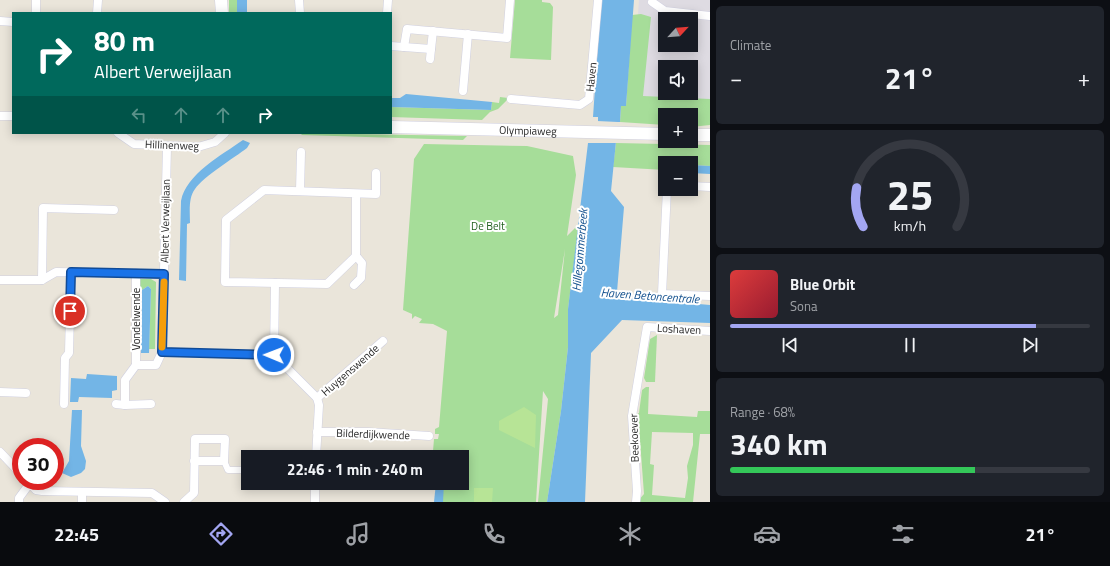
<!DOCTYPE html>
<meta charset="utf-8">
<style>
body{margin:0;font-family:"Titillium Web",sans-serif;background:#20242c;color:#f1f3f6;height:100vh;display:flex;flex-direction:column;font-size:15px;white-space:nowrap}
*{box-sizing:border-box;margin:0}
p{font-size:13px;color:#9ea1a6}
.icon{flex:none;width:22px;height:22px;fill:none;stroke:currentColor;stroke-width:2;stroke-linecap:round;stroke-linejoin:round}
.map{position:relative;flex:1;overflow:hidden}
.panel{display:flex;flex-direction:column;gap:6px;padding:6px;background:#0d0f14;width:400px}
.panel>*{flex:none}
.top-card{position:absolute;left:12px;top:12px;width:380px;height:122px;border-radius:0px;box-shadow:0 2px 10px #0003;background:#00695c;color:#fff;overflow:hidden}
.needle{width:26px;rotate:64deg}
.fabs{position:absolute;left:658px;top:12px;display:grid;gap:8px}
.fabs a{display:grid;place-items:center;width:40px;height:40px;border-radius:0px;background:#171b24;box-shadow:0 2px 10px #0003;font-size:20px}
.speed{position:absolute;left:12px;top:438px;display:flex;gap:8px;font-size:20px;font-weight:700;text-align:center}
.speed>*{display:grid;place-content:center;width:52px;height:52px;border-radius:50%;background:#171b24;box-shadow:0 2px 10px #0003;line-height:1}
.speed .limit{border:6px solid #d22;background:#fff;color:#111}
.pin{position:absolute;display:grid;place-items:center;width:34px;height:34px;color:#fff;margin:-17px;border:2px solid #fff;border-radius:50%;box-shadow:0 1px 4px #0007}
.me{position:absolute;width:44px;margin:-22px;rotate:271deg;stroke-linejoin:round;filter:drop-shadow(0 0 3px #0008)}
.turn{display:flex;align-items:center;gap:14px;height:84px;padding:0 16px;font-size:18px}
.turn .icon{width:52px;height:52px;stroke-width:2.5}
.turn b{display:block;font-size:28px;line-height:34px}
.lanes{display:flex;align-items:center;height:38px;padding:0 16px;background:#0003;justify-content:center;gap:20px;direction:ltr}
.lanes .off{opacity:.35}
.big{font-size:30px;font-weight:700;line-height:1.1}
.panel .tile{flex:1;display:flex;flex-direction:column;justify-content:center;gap:6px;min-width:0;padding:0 14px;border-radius:6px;background:#20242c}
.panel .dial{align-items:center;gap:0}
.dial svg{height:104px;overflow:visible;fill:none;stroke:#363941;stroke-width:7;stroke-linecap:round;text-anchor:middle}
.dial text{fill:#f1f3f6;stroke:none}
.song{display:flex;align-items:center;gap:12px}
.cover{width:48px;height:48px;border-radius:6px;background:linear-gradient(135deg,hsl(0 70% 55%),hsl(350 70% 35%))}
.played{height:4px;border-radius:2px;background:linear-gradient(90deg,#a3a6f2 85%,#363941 85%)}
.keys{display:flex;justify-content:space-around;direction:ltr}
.heat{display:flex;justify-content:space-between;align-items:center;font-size:22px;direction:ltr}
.charge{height:6px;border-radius:3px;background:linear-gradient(90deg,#34c759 68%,#363941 0)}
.trip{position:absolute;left:241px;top:450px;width:228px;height:40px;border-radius:0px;background:#171b24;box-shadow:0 2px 10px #0003;font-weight:700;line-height:40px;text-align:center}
.menu{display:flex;height:64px;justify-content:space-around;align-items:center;background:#090b0e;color:#9ea1a6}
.menu .icon{width:28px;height:28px}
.menu .selected{color:#a3a6f2}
.menu b{font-size:18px;color:#f1f3f6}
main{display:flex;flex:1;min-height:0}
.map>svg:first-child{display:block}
</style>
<main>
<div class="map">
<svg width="710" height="502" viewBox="0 0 710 502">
<rect width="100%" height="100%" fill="#eae5da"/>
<!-- industrial -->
<path fill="#dedbe2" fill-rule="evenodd" d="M639,0H710V115L631,116ZM665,19H691V45H665ZM665,67H691V93H665Z"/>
<!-- green -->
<g fill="#a6dd99" fill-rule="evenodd">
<rect x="229" y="0" width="8" height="13"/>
<path d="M515,0H542V2L550,3L553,7L551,60L510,58Z"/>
<path d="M641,14L651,17L643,96L710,99V125L691,127V115H665V125L620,122L621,106H626L632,15Z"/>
<path d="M500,97L508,98L507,100L498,109L490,112L482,120L391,117V107L491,110L492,102L499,103Z"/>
<path d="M300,133L467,136L463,140L302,135Z"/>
<path d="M616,143L710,145V166L691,165V163H665V170L613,167Z"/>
<path d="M424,144L527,146L573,156L576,175L567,236L579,224L568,309V347L561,411L547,502H538L548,399L543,391L536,502H443V483H462V457H441L438,452L433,451L434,439H438L439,434H435V429L439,427L447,331L433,324L419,323L422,319L415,316L412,319V314L403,310L414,159ZM565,249L558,315L554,318Z"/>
<path d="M139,279H151L156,282L155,349H149L151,289L148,286L142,290L139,286Z"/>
<path d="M657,335L655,382H646L644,378L650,339Z"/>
<path d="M646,387H649L648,414L697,417L698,411H710V434H700L693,502H637L644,494L639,427L635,425L634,416L639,413L642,390ZM652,432L693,433V445L687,466L688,478L685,498L652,495L654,465L650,464Z"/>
</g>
<!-- pitch -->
<g fill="#b7e496">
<path d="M524,407L536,415L535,448L499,430V421Z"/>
<path d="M474,488H493L492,502H474Z"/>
</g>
<!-- water -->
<g fill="#73b5e6">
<rect x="237" y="0" width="10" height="13"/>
<path d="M601,0H634L626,106H621L620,122H618L611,191L624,207L617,292L621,297L710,305V323L622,320L591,353L585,502H547L561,411L568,347V309L588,143H598V117H593Z"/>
<path d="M406,94L492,102L491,110L391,107V98H400Z"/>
<path d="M243,140L250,143L247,148C234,158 204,176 195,189C188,198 190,213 190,223L187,224L186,281L179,280L181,201C186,174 222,155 243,140Z"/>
<path d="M691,165L710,166V174L691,173Z"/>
<path d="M148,286L151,289L149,353H141L142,290Z"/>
<path d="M87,374L117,376V390L112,391V398L79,397L78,402H70L71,378L86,379Z"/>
<path d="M72,410H82L81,446L86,461L85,469L81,473L71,477L62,473L69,461Z"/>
<path d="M436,483H444L443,502H434Z"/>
</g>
<!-- pier -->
<path fill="#eae5da" d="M597,121L618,122V143H597Z"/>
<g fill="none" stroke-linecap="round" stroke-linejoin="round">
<defs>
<path id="pedestrian" d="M224,461L228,470H248"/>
<g id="minor">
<path d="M299,0L300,13"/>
<path d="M652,2L665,11L710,16"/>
<path d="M36,13V0"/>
<path d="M97,13L98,0"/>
<path d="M387,13L388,0"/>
<path d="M0,21L13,22"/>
<path d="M391,46L404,47L407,29L507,38L510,0"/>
<path d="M404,47L431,49L433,31"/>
<path d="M430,59L431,49"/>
<path d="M463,91L468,34"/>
<path d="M511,99L580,105L589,99L598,0"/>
<path d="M0,116H13"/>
<path d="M118,133L134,144L198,147L215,142L225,133"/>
<path d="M167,147L162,352L274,355L317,398L319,405L316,457"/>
<path d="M691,186L710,187"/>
<path d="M667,189L662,294L710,296"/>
<path d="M300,191L301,152"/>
<path d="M356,194V256L327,284L225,282L226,220L264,190L376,194V173"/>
<path d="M136,273V365L125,380V405L151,404"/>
<path d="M0,280H42L56,272L164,274"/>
<path d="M42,280L43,208L114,210"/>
<path d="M354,285L361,278L362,263L356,256"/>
<path d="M274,355L275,283"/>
<path d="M136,365H156L162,352"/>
<path d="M0,392L26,393"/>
<path d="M317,398L383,341"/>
<path d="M64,404L65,358L69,353L71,272"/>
<path d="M116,404L125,405"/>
<path d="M317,432H368L429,436"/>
<path d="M0,452L21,474"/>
<path d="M28,481L36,490L42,491L152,493L165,502"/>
<path d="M19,502V498L30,483"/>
<path d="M82,502V492"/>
<path d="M184,502L194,493L195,439H225L224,461H194"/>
<path d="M315,502V483"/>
<path d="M636,502L637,491L632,416L647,327L710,331"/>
</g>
<g id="secondary">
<path d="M221,0L222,13"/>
<path id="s1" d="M391,127L665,134"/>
<path d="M691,135H710"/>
</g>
</defs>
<!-- pedestrian casing -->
<use href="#pedestrian" stroke="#d0d0e0" stroke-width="7"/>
<!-- minor casing -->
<use href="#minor" stroke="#d0d0e0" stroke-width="9"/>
<!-- secondary casing -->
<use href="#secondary" stroke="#d0d0e0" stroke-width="13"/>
<!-- pedestrian -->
<use href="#pedestrian" stroke="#fff" stroke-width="6"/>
<!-- minor -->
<use href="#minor" stroke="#fff" stroke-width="8"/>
<!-- secondary -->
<use href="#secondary" stroke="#fff" stroke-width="12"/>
</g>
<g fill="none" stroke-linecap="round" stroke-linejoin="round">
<defs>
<path id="route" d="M70,311L71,272L164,274L162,352L274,355"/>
</defs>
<!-- route casing -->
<use href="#route" stroke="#114b97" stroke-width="10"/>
<!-- route -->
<use href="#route" stroke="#1a73e8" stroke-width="7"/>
<!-- slow -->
<path stroke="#f59e0b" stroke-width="7" d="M162,347L164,282"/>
</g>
<g text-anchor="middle" stroke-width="4" stroke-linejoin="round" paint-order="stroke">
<!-- street labels -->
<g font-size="11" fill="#282828" stroke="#fff">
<text transform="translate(591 77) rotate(-84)" y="4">Haven</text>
<text dy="4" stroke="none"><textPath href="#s1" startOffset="137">Olympiaweg</textPath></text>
<text transform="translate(172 145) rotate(2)" y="4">Hillinenweg</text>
<text transform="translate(165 221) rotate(-89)" y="4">Albert Verweijlaan</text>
<text transform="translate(136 319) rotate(-90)" y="4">Vondelwende</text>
<text transform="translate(679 329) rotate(3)" y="4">Loshaven</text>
<text transform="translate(350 370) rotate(-41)" y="4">Huygenswende</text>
<text transform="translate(373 434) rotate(2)" y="4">Bilderdijkwende</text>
<text transform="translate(634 438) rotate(-92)" y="4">Beekoever</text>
</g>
<!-- park labels -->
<g font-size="11" fill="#215f1d" stroke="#fff">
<text x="488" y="230">De Belt</text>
</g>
<!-- water labels -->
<g font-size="12" font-style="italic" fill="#15528f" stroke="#fff">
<text transform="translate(580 250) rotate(-85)" y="4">Hillegommerbeek</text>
<text transform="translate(650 296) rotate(4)" y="4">Haven Betoncentrale</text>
</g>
</g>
</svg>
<div class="fabs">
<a><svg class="needle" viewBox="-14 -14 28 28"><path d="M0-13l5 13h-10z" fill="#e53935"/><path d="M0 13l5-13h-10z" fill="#9ea1a6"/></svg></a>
<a><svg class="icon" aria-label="sound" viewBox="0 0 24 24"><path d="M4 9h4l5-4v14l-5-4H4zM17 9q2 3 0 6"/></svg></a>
<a>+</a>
<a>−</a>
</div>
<div class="speed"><div class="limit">30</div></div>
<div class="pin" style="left:70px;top:311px;background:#d93025"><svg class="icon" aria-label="arrive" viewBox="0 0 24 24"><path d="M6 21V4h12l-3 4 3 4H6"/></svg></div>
<svg class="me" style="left:274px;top:355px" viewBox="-20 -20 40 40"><circle r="17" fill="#1a73e8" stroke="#fff" stroke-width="3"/><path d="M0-11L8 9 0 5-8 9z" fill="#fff"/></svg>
<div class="trip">22:46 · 1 min · 240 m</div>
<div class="top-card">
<div class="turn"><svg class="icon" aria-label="right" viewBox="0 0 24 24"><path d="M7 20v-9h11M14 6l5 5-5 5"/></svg><div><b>80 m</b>Albert Verweijlaan</div></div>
<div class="lanes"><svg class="icon off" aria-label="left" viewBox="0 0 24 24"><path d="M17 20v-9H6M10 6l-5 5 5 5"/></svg><svg class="icon off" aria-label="ahead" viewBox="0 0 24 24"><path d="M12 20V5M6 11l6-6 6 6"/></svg><svg class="icon off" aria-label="ahead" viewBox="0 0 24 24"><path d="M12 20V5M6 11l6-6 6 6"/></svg><svg class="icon" aria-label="right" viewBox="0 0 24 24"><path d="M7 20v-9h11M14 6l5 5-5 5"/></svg></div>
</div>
</div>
<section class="panel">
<div class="tile"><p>Climate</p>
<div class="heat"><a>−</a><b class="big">21°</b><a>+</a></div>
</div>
<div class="tile dial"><svg viewBox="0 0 100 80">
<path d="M14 69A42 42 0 1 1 86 69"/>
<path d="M14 69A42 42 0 0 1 9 39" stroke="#a3a6f2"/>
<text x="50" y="56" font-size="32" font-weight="700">25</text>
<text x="50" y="72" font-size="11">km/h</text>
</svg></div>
<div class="tile">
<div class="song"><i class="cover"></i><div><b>Blue Orbit</b><p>Sona</p></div></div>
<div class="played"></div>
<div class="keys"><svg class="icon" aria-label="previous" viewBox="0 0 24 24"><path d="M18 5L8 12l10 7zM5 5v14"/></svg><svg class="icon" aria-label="pause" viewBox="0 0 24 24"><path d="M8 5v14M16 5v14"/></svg><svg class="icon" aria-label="next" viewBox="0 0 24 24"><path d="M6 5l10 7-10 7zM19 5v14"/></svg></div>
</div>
<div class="tile"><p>Range · 68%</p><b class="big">340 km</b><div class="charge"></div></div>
</section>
</main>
<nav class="menu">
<b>22:45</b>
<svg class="icon selected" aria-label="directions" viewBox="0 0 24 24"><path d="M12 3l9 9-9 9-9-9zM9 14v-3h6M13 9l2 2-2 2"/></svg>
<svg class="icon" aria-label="music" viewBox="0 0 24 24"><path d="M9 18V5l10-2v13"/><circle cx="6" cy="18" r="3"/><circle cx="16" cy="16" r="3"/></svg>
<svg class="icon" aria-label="phone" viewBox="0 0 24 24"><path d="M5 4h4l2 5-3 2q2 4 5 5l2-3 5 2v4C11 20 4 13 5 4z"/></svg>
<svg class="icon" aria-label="climate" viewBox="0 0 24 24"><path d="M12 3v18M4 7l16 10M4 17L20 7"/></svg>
<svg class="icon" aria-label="car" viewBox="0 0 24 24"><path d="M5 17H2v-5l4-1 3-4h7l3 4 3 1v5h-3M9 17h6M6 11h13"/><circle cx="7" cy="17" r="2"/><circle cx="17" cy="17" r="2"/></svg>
<svg class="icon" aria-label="filters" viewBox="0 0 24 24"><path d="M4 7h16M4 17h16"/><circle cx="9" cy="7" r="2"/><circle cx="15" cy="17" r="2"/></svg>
<b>21°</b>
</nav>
